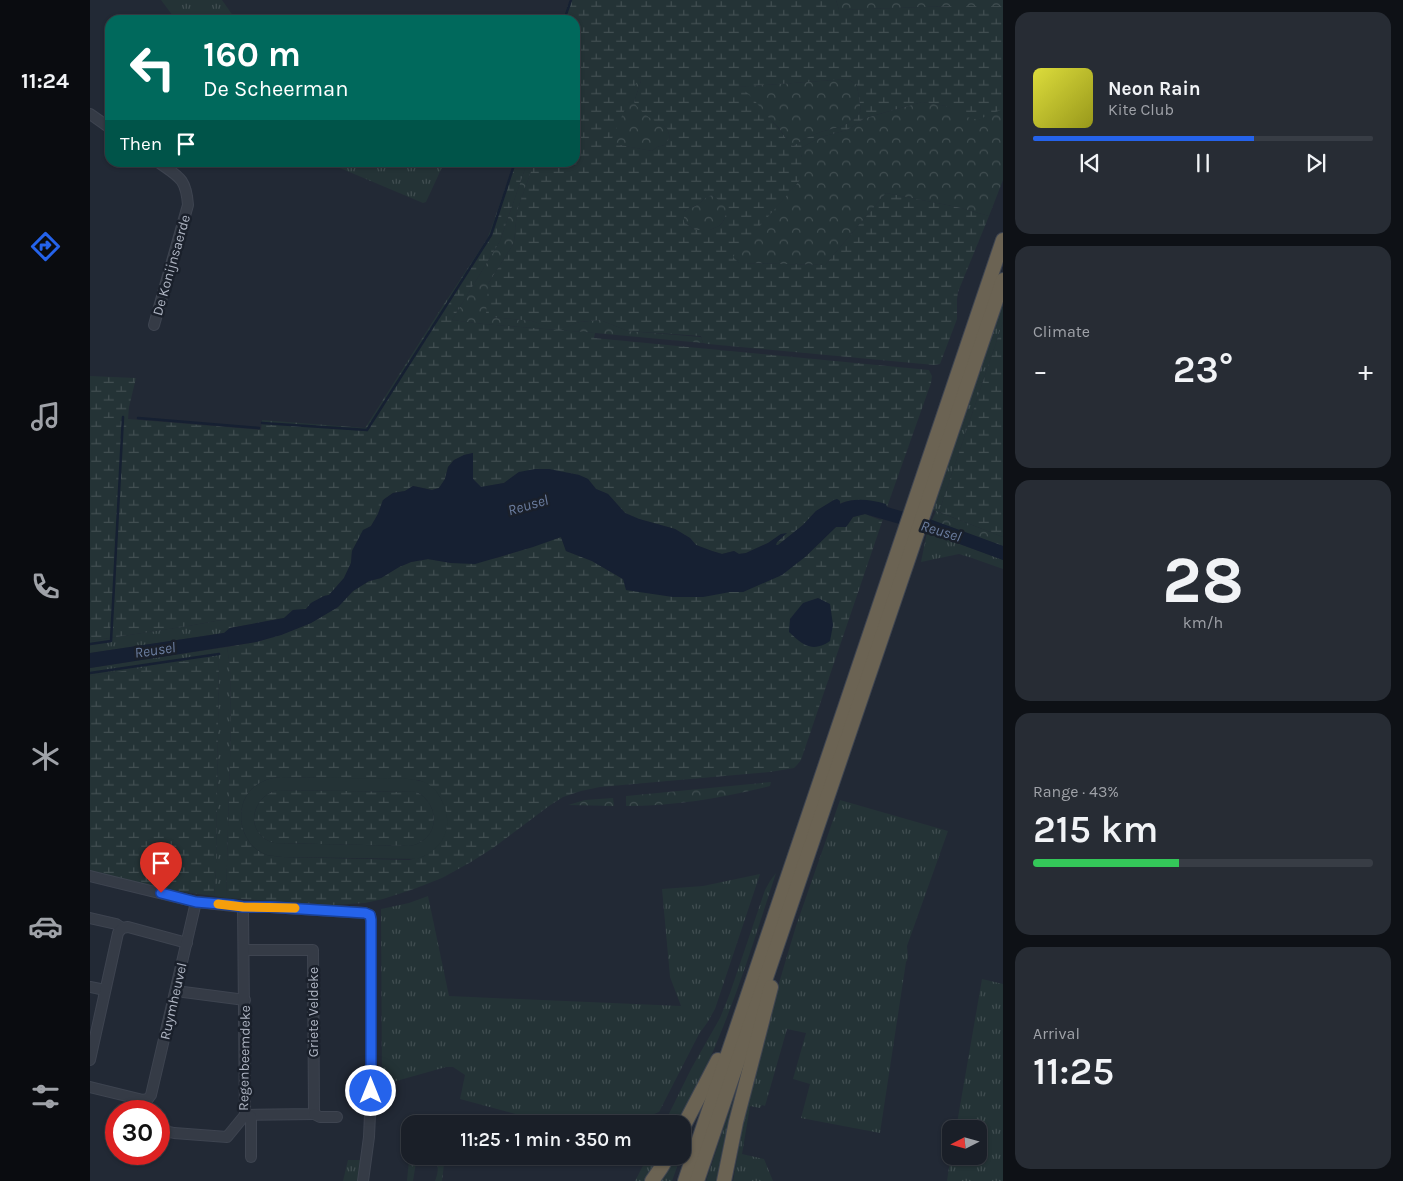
<!DOCTYPE html>
<meta charset="utf-8">
<style>
body{margin:0;font-family:Karla,sans-serif;background:#272c34;color:#f1f3f6;height:100vh;display:flex;flex-direction:column;font-size:19px;white-space:nowrap}
*{box-sizing:border-box;margin:0}
p{font-size:16px;color:#9fa2a8}
.icon{flex:none;width:28px;height:28px;fill:none;stroke:currentColor;stroke-width:2;stroke-linecap:round;stroke-linejoin:round}
.map{position:relative;flex:1;overflow:hidden}
.drawer{display:flex;flex-direction:column;gap:12px;padding:12px;background:#0e1116;width:400px}
.drawer>*{flex:none}
.banner{position:absolute;left:15px;top:15px;width:475px;height:152px;border-radius:15px;box-shadow:0 1px 4px #0004,0 0 0 1px #383d45;background:#00695c;color:#fff;overflow:hidden}
.needle{width:32px;rotate:264deg}
.buttons{position:absolute;left:852px;top:1120px;display:grid;gap:10px}
.buttons a{display:grid;place-items:center;width:45px;height:45px;border-radius:10px;background:#1a1f28;box-shadow:0 1px 4px #0004,0 0 0 1px #383d45;font-size:25px}
.speed{position:absolute;left:15px;top:1100px;display:flex;gap:10px;font-size:25px;font-weight:700;text-align:center}
.speed>*{display:grid;place-content:center;width:65px;height:65px;border-radius:50%;background:#1a1f28;box-shadow:0 1px 4px #0004,0 0 0 1px #383d45;line-height:1}
.speed .limit{border:8px solid #d22;background:#fff;color:#111}
.pin{position:absolute;display:grid;place-items:center;width:42px;height:42px;color:#fff;margin:-51px -21px;border-radius:50% 50% 50% 0;rotate:-45deg;box-shadow:0 0 5px #0007}
.pin .icon{rotate:45deg}
.me{position:absolute;width:55px;margin:-28px;rotate:0deg;stroke-linejoin:round;filter:drop-shadow(0 0 4px #0008)}
.turn{display:flex;align-items:center;gap:18px;height:105px;padding:0 15px;font-size:22px}
.turn .icon{width:65px;height:65px;stroke-width:2.5}
.turn b{display:block;font-size:35px;line-height:42px}
.then{display:flex;align-items:center;height:48px;padding:0 15px;background:#0003;gap:10px;font-size:19px}
.big{font-size:38px;font-weight:600;line-height:1.1}
.drawer .tile{flex:1;display:flex;flex-direction:column;justify-content:center;gap:8px;min-width:0;padding:0 18px;border-radius:15px;background:#272c34}
.drawer .dial{align-items:center;gap:0}
.dial b{font-size:65px;line-height:1}
.song{display:flex;align-items:center;gap:15px}
.cover{width:60px;height:60px;border-radius:8px;background:linear-gradient(135deg,hsl(60 70% 55%),hsl(60 70% 35%))}
.played{height:5px;border-radius:2px;background:linear-gradient(90deg,#2563eb 65%,#383d45 65%)}
.keys{display:flex;justify-content:space-around;direction:ltr}
.heat{display:flex;justify-content:space-between;align-items:center;font-size:28px;direction:ltr}
.charge{height:8px;border-radius:4px;background:linear-gradient(90deg,#34c759 43%,#383d45 0)}
.trip{position:absolute;left:311px;top:1115px;width:290px;height:50px;border-radius:15px;background:#1a1f28;box-shadow:0 1px 4px #0004,0 0 0 1px #383d45;font-weight:600;line-height:50px;text-align:center}
main{display:flex;flex:1;min-height:0}
.dock{display:flex;flex-direction:column;width:90px;justify-content:space-around;align-items:center;background:#0a0c10;color:#9fa2a8}
.dock .icon{width:35px;height:35px}
.dock .active{color:#2563eb}
.dock b{font-size:22px;color:#f1f3f6}
.map>svg:first-child{display:block}
</style>
<main>
<nav class="dock">
<b>11:24</b>
<svg class="icon active" aria-label="directions" viewBox="0 0 24 24"><path d="M12 3l9 9-9 9-9-9zM9 14v-3h6M13 9l2 2-2 2"/></svg>
<svg class="icon" aria-label="music" viewBox="0 0 24 24"><path d="M9 18V5l10-2v13"/><circle cx="6" cy="18" r="3"/><circle cx="16" cy="16" r="3"/></svg>
<svg class="icon" aria-label="phone" viewBox="0 0 24 24"><path d="M5 4h4l2 5-3 2q2 4 5 5l2-3 5 2v4C11 20 4 13 5 4z"/></svg>
<svg class="icon" aria-label="climate" viewBox="0 0 24 24"><path d="M12 3v18M4 7l16 10M4 17L20 7"/></svg>
<svg class="icon" aria-label="car" viewBox="0 0 24 24"><path d="M5 17H2v-5l4-1 3-4h7l3 4 3 1v5h-3M9 17h6M6 11h13"/><circle cx="7" cy="17" r="2"/><circle cx="17" cy="17" r="2"/></svg>
<svg class="icon" aria-label="filters" viewBox="0 0 24 24"><path d="M4 7h16M4 17h16"/><circle cx="9" cy="7" r="2"/><circle cx="15" cy="17" r="2"/></svg>
</nav>
<div class="map">
<svg width="913" height="1181" viewBox="0 0 913 1181">
<defs>
<pattern id="grass-tufts" width="24" height="20" patternUnits="userSpaceOnUse" patternTransform="scale(1.25)"><rect width="24" height="20" fill="#243336"/><path d="M3 7l-1-3M5 7V3M7 7l1-3M15 17l-1-3M17 17v-4M19 17l1-3" fill="none" stroke="#414e51"/></pattern>
<pattern id="forest-crowns" width="20" height="18" patternUnits="userSpaceOnUse" patternTransform="scale(1.25)"><rect width="20" height="18" fill="#243336"/><path d="M2 6a3 3 0 1 1 6 0M12 15a3 3 0 1 1 6 0" fill="none" stroke="#414e51"/></pattern>
<pattern id="wetland-marsh" width="20" height="14" patternUnits="userSpaceOnUse" patternTransform="scale(1.25)"><rect width="20" height="14" fill="#243336"/><path d="M1 5h8M5 5V1M11 12h8M15 12V8" fill="none" stroke="#414e51"/></pattern>
</defs>
<rect width="100%" height="100%" fill="#222935"/>
<!-- grass -->
<g fill="url(#grass-tufts)">
<path d="M71,0H132L146,20H86Z"/>
<path d="M238,163H354L336,202L333,203Z"/>
<path d="M913,298V322L849,512L842,510Z"/>
<path d="M837,532L913,560V569L879,557L869,554L831,562Z"/>
<path d="M132,620L134,633L0,653V641L98,626Z"/>
<path d="M137,647L140,666L141,724L136,898L124,896L126,868L129,657L0,676V668Z"/>
<path d="M750,800L858,831L817,946L818,958L816,962L790,1133L711,1118L720,1084L703,1079L716,1033L697,1029L675,1106L672,1105L670,1108L660,1106L652,1154L674,1159L683,1181H643L651,1134L678,1020L706,926Z"/>
<path d="M686,873C668,928 651,984 629,1037C617,1067 602,1095 588,1124H574L601,1069L630,1018L640,993L675,890L680,881Z"/>
<path d="M670,874L625,1009L617,1023L609,1034L569,1112L541,1124H463L370,1099L375,1075L363,1067H356L292,1085L291,909L319,903L338,896L359,996L591,1006L580,977L572,889L613,886Z"/>
<path d="M892,979L913,984V1181H857L861,1154V1156H889V1129H866Z"/>
<path d="M656,1061L631,1181H616Z"/>
<path d="M558,1156H571L556,1181H545Z"/>
<path d="M582,1156H591L582,1181H567Z"/>
<path d="M258,1160H271L268,1181H253Z"/>
</g>
<!-- forest -->
<g fill="url(#forest-crowns)">
<path d="M746,0H913V6H862L749,10Z"/>
<path d="M549,76L551,81L544,102L555,114L577,128L580,137L575,145L567,147L562,151L519,143Z"/>
<path d="M758,79L767,85L771,111C755,132 741,126 721,136C715,138 709,143 703,146L699,143L689,128L646,87Z"/>
<path d="M832,102L856,106L865,110L906,111L913,109V180L899,216L867,207L796,193L735,265L649,263L642,257L710,180L712,157L710,151V149L723,141L731,137L757,130L775,118Z"/>
<path d="M437,163H444L427,211L424,243L398,284L402,317L442,321L469,330L489,322L510,320L538,331L611,337L613,343L505,333L393,324L362,320L410,241Z"/>
<path d="M623,195L637,207L635,218L632,223L629,226L620,230H605L594,222V212C598,207 600,208 605,206C613,202 614,196 623,195Z"/>
<path d="M846,511L913,537V546L842,520Z"/>
<path d="M681,782L680,786C633,798 585,806 536,806V796Z"/>
<path d="M523,798L524,806L478,805L495,800Z"/>
<path d="M320,1149V1156H327L323,1181H317Z"/>
<path d="M343,1156H355L352,1181H345C349,1171 349,1165 343,1156Z"/>
</g>
<!-- wetland -->
<g fill="url(#wetland-marsh)" fill-rule="evenodd">
<path d="M480,0H746L749,10L862,6H913V109L892,118L884,119L877,117L856,106L832,102L775,118L757,130L731,137L723,141L710,149L713,162L710,180L643,257L649,263L735,265L796,193L867,207L899,216L868,292L867,299V319L850,364L844,365L618,344L613,343L611,336L538,331L510,320L489,322L470,330L505,333L504,338L839,370L842,376L841,383L797,507C779,502 767,496 749,504L744,500L726,511L713,525L688,545H685L687,542L693,537L691,534L678,543L656,553L649,554L644,551L632,554L622,551L606,545L600,538L585,529L549,519L535,513L518,494L506,489L498,479L489,475L479,473L429,472L414,483L391,487L383,479V453L374,455L364,460L358,467L355,479L349,488L342,490L323,486L315,491L303,493L293,500L288,514L281,526L273,531L262,551L261,563L254,578L239,595L234,596L221,603L216,609L203,610L194,618L140,628L134,633L131,620L98,626L0,641V376L46,378L39,407L38,419L171,430L172,420L275,428L352,307L397,239L401,229L424,163H437L410,241L362,320L393,324L467,330L442,321L402,317L396,314L398,284L424,243L427,211L444,163L485,162V20H472ZM549,77L551,81L544,102C551,115 566,121 577,128L580,137L575,145L567,147L562,151L520,143ZM758,79L767,85L771,111C755,132 741,126 721,136C715,138 709,143 703,146C698,142 694,136 690,130C687,126 683,123 679,118C669,107 662,94 648,87ZM623,195L636,207L635,218L632,223L629,226L620,230H605L594,222V212C598,207 600,208 605,206C613,202 614,196 623,195Z"/>
<path d="M913,322V537L849,512Z"/>
<path d="M775,514L790,520L793,519L711,760L707,765L704,768L680,772L510,787L491,791L473,797L459,806L403,848L381,862L352,878L324,889L293,899L275,903L241,905L136,898L141,724L140,666L137,647L166,642L191,635L221,623L248,607L263,591L279,581L291,578L309,567L321,562L338,559L361,563L407,558L471,537L476,551L502,561L533,579L640,592H653L715,557L746,527H756L763,517ZM190,777L329,780C362,797 354,812 350,843L334,856L319,860L192,857C187,856 181,856 177,855C153,847 144,815 157,795C164,784 177,778 190,777Z"/>
<path d="M129,656L126,868L124,896L85,891L0,871V676Z"/>
<path d="M187,790L327,792C352,806 349,842 319,846L184,843C155,835 159,798 187,790Z"/>
</g>
<!-- pitch -->
<path fill="#243336" fill-rule="evenodd" d="M190,777L319,779C324,780 330,780 334,782C341,785 348,792 351,799C365,825 355,849 327,859L192,857C187,856 181,856 177,855C153,847 144,815 157,795C164,784 177,778 190,777ZM187,790L327,792C352,806 349,842 319,846L184,843C155,835 159,798 187,790Z"/>
<!-- water -->
<g fill="#162032">
<path d="M383,453V479L391,487L414,483L429,472L445,469H459L489,475L498,479L506,489L518,494L535,513L549,519L585,529L600,538L606,545L622,551L632,554L644,551L649,554L656,553L678,543L691,534L697,533L687,542L686,545H688L713,525L726,511L744,500L747,499L750,501V504C765,497 781,500 796,504L797,507L842,520L913,546V560L837,532L775,514L763,517L756,527H746L715,557L692,575L653,592H640L613,597H583L536,590L533,579L502,561L476,551L471,537L443,547L385,564L361,563L338,559L321,562L309,567L291,578L279,581L263,591L248,607L221,623L191,635L166,642L0,668V653L134,633L140,628L194,618L203,610L216,609L221,603L234,596L239,595L254,578L261,563L262,551L273,530L281,526L288,514L293,500L303,493L315,491L323,486L342,490L349,488L355,479L358,467L364,460L374,455Z"/>
<path d="M728,598L740,604L743,625L740,641C722,653 713,645 699,632L700,619L713,603Z"/>
</g>
<g fill="none" stroke-linecap="round" stroke-linejoin="round">
<!-- stream -->
<g stroke="#162032" stroke-width="2.5">
<path d="M474,20L481,0"/>
<path d="M48,418L169,428"/>
<path d="M172,423L277,430L401,235L425,162"/>
<path d="M0,644L21,641L33,417"/>
<path d="M0,673L129,654"/>
</g>
<defs>
<g id="minor">
<path d="M0,114L20,128"/>
<path d="M64,325L98,205C96,178 89,177 68,162"/>
<path d="M0,876L106,902L153,907H180L275,913L280,915L281,921V1091L279,1137L273,1181"/>
<path d="M0,918L26,924L32,928"/>
<path d="M154,950H223L224,1114L155,1115"/>
<path d="M0,987L15,990"/>
<path d="M86,991L155,1000"/>
<path d="M0,1060L28,933L32,928L38,927L97,943"/>
<path d="M0,1087L53,1100L58,1099L61,1095L106,902"/>
<path d="M224,1114L230,1117H247"/>
<path d="M71,1130L84,1133L137,1137L155,1115L153,907"/>
<path d="M161,1157V1116"/>
</g>
<g id="highway">
<path d="M592,1129L628,1060"/>
<path d="M562,1181L571,1168L578,1156"/>
<path d="M595,1181L913,240"/>
<path d="M607,1181L913,280"/>
<path d="M634,1181L646,1122L681,987"/>
</g>
</defs>
<!-- minor casing -->
<use href="#minor" stroke="#3e4450" stroke-width="12"/>
<!-- highway casing -->
<use href="#highway" stroke="#3f4551" stroke-width="16"/>
<!-- minor -->
<use href="#minor" stroke="#353b46" stroke-width="10"/>
<!-- highway -->
<use href="#highway" stroke="#6b6353" stroke-width="14"/>
</g>
<g fill="none" stroke-linecap="round" stroke-linejoin="round">
<defs>
<path id="route" d="M71,893L106,902L142,905L153,907H180L275,913L280,915L281,920V1091"/>
</defs>
<!-- route casing -->
<use href="#route" stroke="#184099" stroke-width="12"/>
<!-- route -->
<use href="#route" stroke="#2563eb" stroke-width="9"/>
<!-- slow -->
<path stroke="#f59e0b" stroke-width="9" d="M128,904L153,907L205,908"/>
</g>
<g text-anchor="middle" stroke-width="5" stroke-linejoin="round" paint-order="stroke">
<!-- street labels -->
<g font-size="14" fill="#afb5c3" stroke="#1a202b">
<text transform="translate(81 265) rotate(-74)" y="5">De Konijnsaerde</text>
<text transform="translate(83 1001) rotate(-77)" y="5">Ruymheuvel</text>
<text transform="translate(223 1012) rotate(-90)" y="5">Griete Veldeke</text>
<text transform="translate(154 1058) rotate(-89)" y="5">Regenbeemdeke</text>
</g>
<!-- water labels -->
<g font-size="15" font-style="italic" fill="#6b7d9f" stroke="#1a202b">
<text transform="translate(438 505) rotate(-16)" y="5">Reusel</text>
<text transform="translate(851 531) rotate(17)" y="5">Reusel</text>
<text transform="translate(65 650) rotate(-8)" y="5">Reusel</text>
</g>
</g>
</svg>
<div class="buttons">
<a><svg class="needle" viewBox="-14 -14 28 28"><path d="M0-13l5 13h-10z" fill="#e53935"/><path d="M0 13l5-13h-10z" fill="#9fa2a8"/></svg></a>
</div>
<div class="speed"><div class="limit">30</div></div>
<div class="pin" style="left:71px;top:893px;background:#d93025"><svg class="icon" aria-label="arrive" viewBox="0 0 24 24"><path d="M6 21V4h12l-3 4 3 4H6"/></svg></div>
<svg class="me" style="left:281px;top:1091px" viewBox="-20 -20 40 40"><circle r="17" fill="#2563eb" stroke="#fff" stroke-width="3"/><path d="M0-11L8 9 0 5-8 9z" fill="#fff"/></svg>
<div class="trip">11:25 · 1 min · 350 m</div>
<div class="banner">
<div class="turn"><svg class="icon" aria-label="left" viewBox="0 0 24 24"><path d="M17 20v-9H6M10 6l-5 5 5 5"/></svg><div><b>160 m</b>De Scheerman</div></div>
<div class="then">Then<svg class="icon" aria-label="arrive" viewBox="0 0 24 24"><path d="M6 21V4h12l-3 4 3 4H6"/></svg></div>
</div>
</div>
<section class="drawer">
<div class="tile">
<div class="song"><i class="cover"></i><div><b>Neon Rain</b><p>Kite Club</p></div></div>
<div class="played"></div>
<div class="keys"><svg class="icon" aria-label="previous" viewBox="0 0 24 24"><path d="M18 5L8 12l10 7zM5 5v14"/></svg><svg class="icon" aria-label="pause" viewBox="0 0 24 24"><path d="M8 5v14M16 5v14"/></svg><svg class="icon" aria-label="next" viewBox="0 0 24 24"><path d="M6 5l10 7-10 7zM19 5v14"/></svg></div>
</div>
<div class="tile"><p>Climate</p>
<div class="heat"><a>−</a><b class="big">23°</b><a>+</a></div>
</div>
<div class="tile dial"><b>28</b><p>km/h</p></div>
<div class="tile"><p>Range · 43%</p><b class="big">215 km</b><div class="charge"></div></div>
<div class="tile"><p>Arrival</p><b class="big">11:25</b></div>
</section>
</main>
